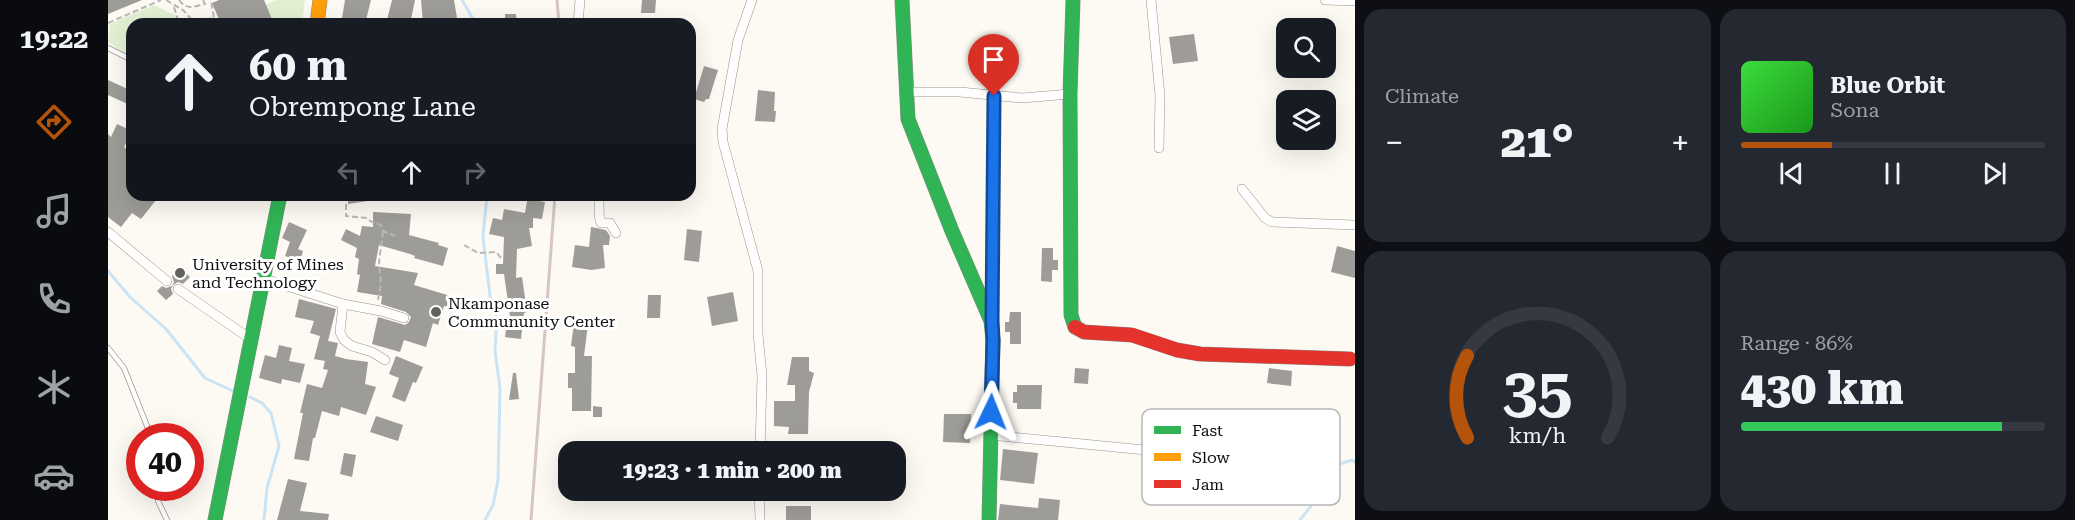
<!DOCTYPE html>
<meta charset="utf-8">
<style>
body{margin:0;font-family:"Roboto Serif",serif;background:#242831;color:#f1f3f6;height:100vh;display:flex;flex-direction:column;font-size:22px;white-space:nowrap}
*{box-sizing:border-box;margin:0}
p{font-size:20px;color:#9ea1a6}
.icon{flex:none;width:33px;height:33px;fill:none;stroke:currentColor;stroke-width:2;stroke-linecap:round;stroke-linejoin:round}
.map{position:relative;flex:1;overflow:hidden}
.panel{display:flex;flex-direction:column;gap:9px;padding:9px;background:#0d0f14;width:720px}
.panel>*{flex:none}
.top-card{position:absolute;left:18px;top:18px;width:570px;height:183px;border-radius:18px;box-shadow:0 6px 24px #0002;background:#171b24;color:#f1f3f6;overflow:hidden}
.buttons{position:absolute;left:1168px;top:18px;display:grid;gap:12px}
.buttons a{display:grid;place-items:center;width:60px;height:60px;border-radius:12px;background:#171b24;box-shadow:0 6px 24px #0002;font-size:30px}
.speed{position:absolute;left:18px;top:423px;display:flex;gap:12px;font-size:30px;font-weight:700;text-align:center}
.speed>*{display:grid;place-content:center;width:78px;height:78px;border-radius:50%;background:#171b24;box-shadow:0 6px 24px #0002;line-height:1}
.speed .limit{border:9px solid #d22;background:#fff;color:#111}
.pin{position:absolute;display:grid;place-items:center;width:51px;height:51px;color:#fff;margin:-62px -26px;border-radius:50% 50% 50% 0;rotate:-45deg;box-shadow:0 0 6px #0007}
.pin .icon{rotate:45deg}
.me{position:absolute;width:66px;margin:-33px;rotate:2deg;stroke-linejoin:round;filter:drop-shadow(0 0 4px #0008)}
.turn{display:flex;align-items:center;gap:21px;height:126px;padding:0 24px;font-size:27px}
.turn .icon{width:78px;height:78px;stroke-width:2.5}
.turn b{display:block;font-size:42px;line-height:51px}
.lanes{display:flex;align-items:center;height:57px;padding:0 24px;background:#0003;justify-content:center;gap:30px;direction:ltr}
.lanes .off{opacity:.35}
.big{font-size:45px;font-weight:800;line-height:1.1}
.panel .widget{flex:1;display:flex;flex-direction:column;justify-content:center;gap:9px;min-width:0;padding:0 21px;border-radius:18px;background:#242831}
.panel .dial{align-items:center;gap:0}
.dial svg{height:156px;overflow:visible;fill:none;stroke:#363941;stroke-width:7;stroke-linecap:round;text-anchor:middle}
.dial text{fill:#f1f3f6;stroke:none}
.song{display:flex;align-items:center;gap:18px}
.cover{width:72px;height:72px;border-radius:9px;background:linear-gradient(135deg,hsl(120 70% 55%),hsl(120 70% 35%))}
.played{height:6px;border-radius:3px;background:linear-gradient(90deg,#b45309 30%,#363941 30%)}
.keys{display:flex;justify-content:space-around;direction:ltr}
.heat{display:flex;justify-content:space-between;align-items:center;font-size:33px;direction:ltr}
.charge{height:9px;border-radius:4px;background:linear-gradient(90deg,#34c759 86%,#363941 0)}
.panel .tiles{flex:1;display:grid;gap:9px;grid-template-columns:repeat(2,1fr)}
.trip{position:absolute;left:450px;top:441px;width:348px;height:60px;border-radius:18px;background:#171b24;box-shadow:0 6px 24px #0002;font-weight:800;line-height:60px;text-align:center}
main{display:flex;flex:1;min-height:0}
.dock{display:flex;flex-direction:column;width:108px;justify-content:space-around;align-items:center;background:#090b0e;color:#9ea1a6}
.dock .icon{width:42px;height:42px}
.dock .selected{color:#b45309}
.dock b{font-size:27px;color:#f1f3f6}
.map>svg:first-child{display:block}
</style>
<main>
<nav class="dock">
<b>19:22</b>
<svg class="icon selected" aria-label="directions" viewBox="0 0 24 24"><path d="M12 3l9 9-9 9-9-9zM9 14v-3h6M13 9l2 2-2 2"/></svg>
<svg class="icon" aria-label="music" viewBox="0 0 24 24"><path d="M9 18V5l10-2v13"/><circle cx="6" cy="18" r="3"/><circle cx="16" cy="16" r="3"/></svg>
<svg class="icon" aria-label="phone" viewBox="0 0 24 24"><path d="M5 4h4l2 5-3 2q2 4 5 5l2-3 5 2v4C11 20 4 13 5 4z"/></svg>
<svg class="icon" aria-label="climate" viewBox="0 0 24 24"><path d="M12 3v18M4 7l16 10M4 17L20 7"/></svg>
<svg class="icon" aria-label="car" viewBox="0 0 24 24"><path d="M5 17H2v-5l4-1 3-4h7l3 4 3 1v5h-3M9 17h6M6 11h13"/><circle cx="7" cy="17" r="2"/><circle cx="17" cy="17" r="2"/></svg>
</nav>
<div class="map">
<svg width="1247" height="520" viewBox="0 0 1247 520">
<rect width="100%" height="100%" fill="#fcfaf2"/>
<!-- green -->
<g fill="#e3f1d3">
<path d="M168,0H197L194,24H167L163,16L143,24L123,19Z"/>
<path d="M46,5L81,22L104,16L106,24H24V58L0,42L2,24Z"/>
</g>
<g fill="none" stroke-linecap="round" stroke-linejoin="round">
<!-- stream -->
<g stroke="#cae4f5" stroke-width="3">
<path d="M354,0L368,24"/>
<path d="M0,271L22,297L58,329L97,378L127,392"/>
<path d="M142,397L154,403L163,413L171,446L159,488L156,520"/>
<path d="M377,520L385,505L390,480L392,388L387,351L389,317L382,296L375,237L379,195"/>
<path d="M1192,520L1203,506L1228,465L1244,460L1247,462"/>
</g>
</g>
<!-- building -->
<g fill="#9e9c98">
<path d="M0,0H34L0,14Z"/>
<path d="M111,0H156L166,24H113L104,3Z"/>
<path d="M237,0H263L257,24H233Z"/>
<path d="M284,0H307L302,24L279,20Z"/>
<path d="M313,0H346L349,18L330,19V24H315Z"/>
<path d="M534,0H548L547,13H533Z"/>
<path d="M397,14H408L409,24H397Z"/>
<path d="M1086,34L1090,61L1065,64L1061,37Z"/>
<path d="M596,66L610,70L601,99H598L596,102L586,99Z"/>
<path d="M0,80L24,91V106L0,95Z"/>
<path d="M650,90L667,92L666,111H668L667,122L647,121Z"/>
<path d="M9,124L24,131L16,147L24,153V195H52L33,219L24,213L13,227L0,217V134L3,137Z"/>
<path d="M240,195H266V200L240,204Z"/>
<path d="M420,195L425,196V200L437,202L434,219L425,218V228H421L424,246L409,249L408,278L414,277L419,312L416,313L413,339L397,337L399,323H403L396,274H388V264H395L396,237L381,234L385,218L394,220L396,209L417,213Z"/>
<path d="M265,212L303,214L301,235L331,243L330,245L340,248L335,266L306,258L307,256L302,254L271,245L267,266L310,273L306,285L346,297L343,308L336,306L330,325L325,323L318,347L296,340L292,352L264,344L270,317L297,325L301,322L303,317L298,312L273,304L274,296L249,292L252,275L249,274L251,259L247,257L249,248L233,240L238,229L252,236L254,226L265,227Z"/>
<path d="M181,222L199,230L190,249L195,251L192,261L177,256L182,242L174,238Z"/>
<path d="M483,227L498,230L502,236L501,245H495L497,268L483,270L464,267L467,245L481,247Z"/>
<path d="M579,229L594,231L591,262L576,260Z"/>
<path d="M1229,246L1247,251V278L1223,272Z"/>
<path d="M934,248H945V260H950V270H944V282L933,281Z"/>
<path d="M73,268L82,277L75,284L70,282L65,285L63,289L65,294L58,300L49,291L54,286L58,288L64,286L66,282L64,276Z"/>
<path d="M625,292L630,321L604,326L599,297Z"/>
<path d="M540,295H553L552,318H539Z"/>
<path d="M191,299L228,309L220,341L230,343L227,356L238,359L260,362L257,384L268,387L258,415L233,407L231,416L214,411L207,438H205L201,461L186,459L195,413H192L199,384L214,388L220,370L215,369L217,361L206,359L212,336L202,333L206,321L187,317Z"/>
<path d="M902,312H913V344H902V332H897V322H901Z"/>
<path d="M466,323L480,324L476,356H484L483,411H464V388H460V373H467V347L463,346Z"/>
<path d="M171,345L184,348L181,361L197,364L192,383L174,379L173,384L151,378L157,355L168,358Z"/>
<path d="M288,356L315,367L308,383L305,382L297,402L284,397L291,378L281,374Z"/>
<path d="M684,357H701V371L706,373L701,392L700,434H680L681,427L666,426V401H687V385H679Z"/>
<path d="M967,368L981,369L980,384L966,383Z"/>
<path d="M1161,368L1184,371L1183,386L1159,383Z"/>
<path d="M405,373H408L411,399L401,400Z"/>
<path d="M909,385H934L933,409H909V403H905V392H909Z"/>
<path d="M485,406L494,407V417H485Z"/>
<path d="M836,414H863L862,443L835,442Z"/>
<path d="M268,416L295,425L290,441L262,432Z"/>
<path d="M895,449L930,453L926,484L892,480Z"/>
<path d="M236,453L248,455L244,477L232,474Z"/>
<path d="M180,479L199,483L192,511L221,514L220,520H169Z"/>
<path d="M931,498L952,500L950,520H890L892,504L930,508Z"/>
<rect x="678" y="506" width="25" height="14"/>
</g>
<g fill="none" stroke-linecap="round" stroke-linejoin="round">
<defs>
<g id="lane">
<path d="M0,48L24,60"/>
<path d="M0,348L16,368L43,436"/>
<path d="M50,488V501L59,520"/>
</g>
<g id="street">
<path d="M644,0L630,40L614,129L615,142L650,271V334L654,376L652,452"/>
<path d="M1043,0L1052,96L1051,148"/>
<path d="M1217,0L1247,1"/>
<path d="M470,24L472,0"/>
<path d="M798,92H852L914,98L962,94"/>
<path d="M1134,189L1157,218L1164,222L1247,225"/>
<path d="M490,195C493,205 489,214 493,223H502L508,233"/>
<path d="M0,232L59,281"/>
<path d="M154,278L235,304L273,311L296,318"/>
<path d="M70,289L144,340"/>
<path d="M235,304L232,332L236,340L244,346L264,352L277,360"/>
<path d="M884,316L886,96"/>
<path d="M882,435L1212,467"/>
<path d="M651,490L652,520"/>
</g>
<g id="fast">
<path d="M794,0L800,119L844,231L883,321L885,340L881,520"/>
<path d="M965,0L962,94L963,315L967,327"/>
<path d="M107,520L172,195"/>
</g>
<path id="slow" d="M209,24L212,0"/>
<path id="jam" d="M967,327L976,332L1024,335L1069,350L1092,354L1242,359"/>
</defs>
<!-- lane casing -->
<use href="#lane" stroke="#959491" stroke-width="6"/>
<!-- street casing -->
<use href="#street" stroke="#959491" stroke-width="10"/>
<!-- fast casing -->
<use href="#fast" stroke="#8c8b87" stroke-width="15"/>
<!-- slow casing -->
<use href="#slow" stroke="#8c8b87" stroke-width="15"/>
<!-- jam casing -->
<use href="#jam" stroke="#8c8b87" stroke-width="15"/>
<!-- path -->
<g stroke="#b8b8b6" stroke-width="2" stroke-dasharray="6 3" stroke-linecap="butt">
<path d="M58,0L75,10L83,19L107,24L103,0"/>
<path d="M71,0C78,10 86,7 97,4L95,0"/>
<path d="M66,7L71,24"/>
<path d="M0,23L53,0"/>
<path d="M238,195V216L259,218L262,221L273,225L275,231L287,236"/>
<path d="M356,245L370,253L388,252L393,258"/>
<path d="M270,300L273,284L271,262L275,231"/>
</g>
<!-- lane -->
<use href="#lane" stroke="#fffefd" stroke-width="4.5"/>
<!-- street -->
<use href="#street" stroke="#fffefd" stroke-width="9"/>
<!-- fast -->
<use href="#fast" stroke="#30b455" stroke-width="14"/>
<!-- slow -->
<use href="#slow" stroke="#ff9f0a" stroke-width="14"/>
<!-- jam -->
<use href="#jam" stroke="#e5322d" stroke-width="14"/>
<!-- rail -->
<g stroke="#d7c5c4" stroke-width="3">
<path d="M449,0L451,24"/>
<path d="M423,520L447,195"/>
</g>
</g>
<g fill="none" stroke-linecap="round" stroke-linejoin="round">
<defs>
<path id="route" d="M883,412L885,340L884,321L886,96"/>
</defs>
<!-- route casing -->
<use href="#route" stroke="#114b97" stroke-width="15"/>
<!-- route -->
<use href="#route" stroke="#1a73e8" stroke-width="10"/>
</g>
<!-- markers -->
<g fill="#61615e" stroke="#fff" stroke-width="2">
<circle cx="72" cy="273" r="6"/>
<circle cx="328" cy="312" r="6"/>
</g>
<g text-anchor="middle" stroke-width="6" stroke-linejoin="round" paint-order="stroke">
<!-- poi labels -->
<g font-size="16" fill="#0e0e0e" stroke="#fff" text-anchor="start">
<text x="84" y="270">University of Mines<tspan x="84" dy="18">and Technology</tspan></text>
<text x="340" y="309">Nkamponase<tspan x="340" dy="18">Commununity Center</tspan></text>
</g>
</g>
<!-- legend -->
<rect x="1034" y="409" width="198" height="96" rx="9" fill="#fff" stroke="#b7b7b7" stroke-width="1.5"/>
<rect x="1046" y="426" width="27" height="8" fill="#30b455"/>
<rect x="1046" y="453" width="27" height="8" fill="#ff9f0a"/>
<rect x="1046" y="480" width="27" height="8" fill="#e5322d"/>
<g font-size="16" fill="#0e0e0e">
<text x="1084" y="436">Fast</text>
<text x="1084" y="463">Slow</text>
<text x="1084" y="490">Jam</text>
</g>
</svg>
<div class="buttons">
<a><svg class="icon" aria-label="search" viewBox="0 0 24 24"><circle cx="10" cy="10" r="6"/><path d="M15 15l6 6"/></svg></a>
<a><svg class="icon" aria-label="layers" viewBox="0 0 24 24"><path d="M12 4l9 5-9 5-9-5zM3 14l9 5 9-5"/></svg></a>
</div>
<div class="speed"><div class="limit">40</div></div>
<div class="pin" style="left:886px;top:96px;background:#d93025"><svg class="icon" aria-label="arrive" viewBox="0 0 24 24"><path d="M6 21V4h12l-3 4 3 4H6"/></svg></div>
<svg class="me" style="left:883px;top:412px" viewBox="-20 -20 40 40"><path d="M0-17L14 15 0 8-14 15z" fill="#1a73e8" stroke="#fff" stroke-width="4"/></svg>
<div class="trip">19:23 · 1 min · 200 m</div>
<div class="top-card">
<div class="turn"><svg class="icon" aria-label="ahead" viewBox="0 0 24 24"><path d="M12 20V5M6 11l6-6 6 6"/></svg><div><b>60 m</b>Obrempong Lane</div></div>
<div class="lanes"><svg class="icon off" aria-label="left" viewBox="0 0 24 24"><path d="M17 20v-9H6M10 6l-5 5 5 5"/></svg><svg class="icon" aria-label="ahead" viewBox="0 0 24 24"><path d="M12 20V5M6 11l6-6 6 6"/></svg><svg class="icon off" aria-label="right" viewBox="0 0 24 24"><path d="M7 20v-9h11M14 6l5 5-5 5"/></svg></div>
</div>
</div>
<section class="panel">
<div class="tiles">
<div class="widget"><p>Climate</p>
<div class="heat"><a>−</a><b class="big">21°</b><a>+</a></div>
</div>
<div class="widget">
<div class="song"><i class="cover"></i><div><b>Blue Orbit</b><p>Sona</p></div></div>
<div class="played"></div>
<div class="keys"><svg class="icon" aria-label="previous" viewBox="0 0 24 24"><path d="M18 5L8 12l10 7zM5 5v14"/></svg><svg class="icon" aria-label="pause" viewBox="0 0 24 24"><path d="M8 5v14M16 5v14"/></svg><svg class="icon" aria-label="next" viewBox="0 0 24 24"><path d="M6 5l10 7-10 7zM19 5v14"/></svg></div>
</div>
<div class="widget dial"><svg viewBox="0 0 100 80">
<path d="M14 69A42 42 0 1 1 86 69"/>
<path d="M14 69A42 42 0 0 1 14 27" stroke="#b45309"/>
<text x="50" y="56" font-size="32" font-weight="700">35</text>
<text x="50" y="72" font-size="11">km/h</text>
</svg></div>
<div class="widget"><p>Range · 86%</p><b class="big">430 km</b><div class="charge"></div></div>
</div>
</section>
</main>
